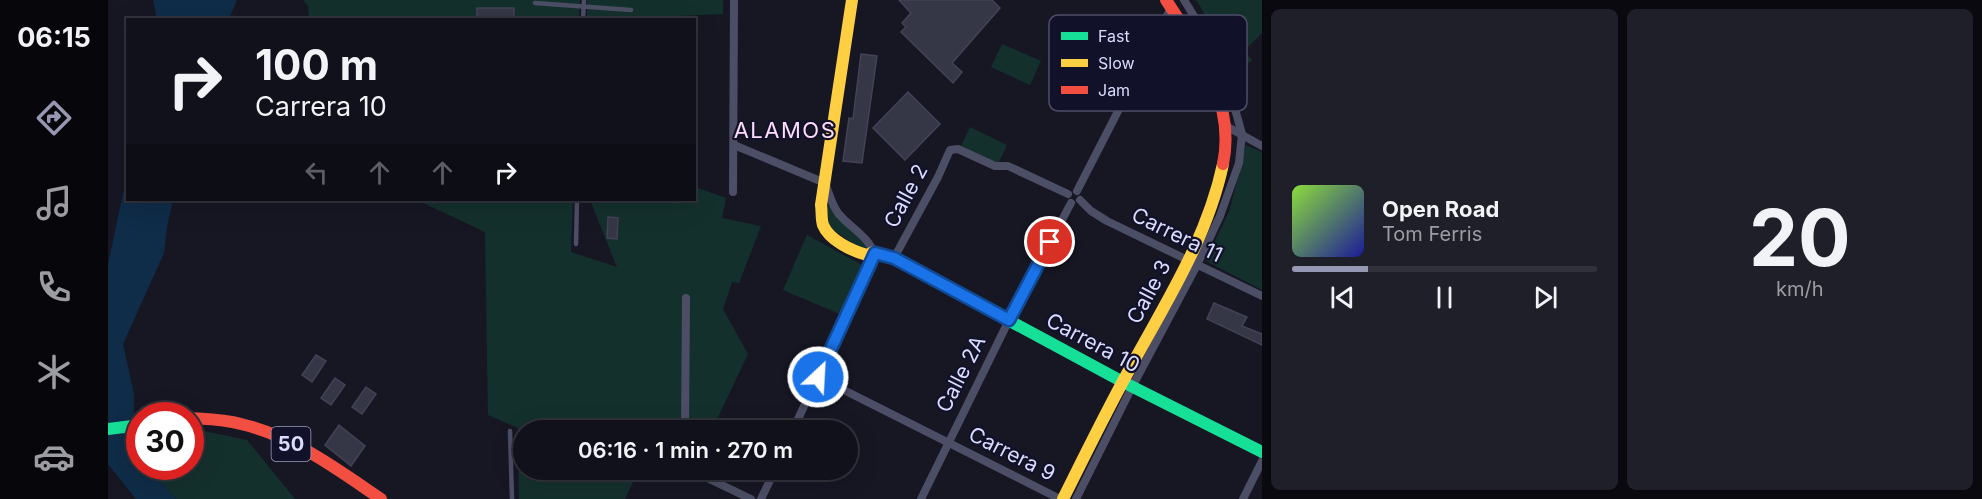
<!DOCTYPE html>
<meta charset="utf-8">
<style>
body{margin:0;font-family:Inter,sans-serif;background:#1e1f28;color:#f1f3f6;height:100vh;display:flex;flex-direction:column;font-size:22px;white-space:nowrap}
*{box-sizing:border-box;margin:0}
p{font-size:20px;color:#9c9da3}
.icon{flex:none;width:33px;height:33px;fill:none;stroke:currentColor;stroke-width:2;stroke-linecap:round;stroke-linejoin:round}
.map{position:relative;flex:1;overflow:hidden}
.sheet{display:flex;flex-direction:column;gap:9px;padding:9px;background:#09090f;width:720px}
.sheet>*{flex:none}
.top-card{position:absolute;left:18px;top:18px;width:570px;height:183px;border-radius:0px;box-shadow:0 6px 24px #0002,0 0 0 2px #30313a;background:#11111b;color:#f1f3f6;overflow:hidden}
.speed{position:absolute;left:18px;top:402px;display:flex;gap:12px;font-size:30px;font-weight:700;text-align:center}
.speed>*{display:grid;place-content:center;width:78px;height:78px;border-radius:50%;background:#11111b;box-shadow:0 6px 24px #0002,0 0 0 2px #30313a;line-height:1}
.speed .limit{border:9px solid #d22;background:#fff;color:#111}
.pin{position:absolute;display:grid;place-items:center;width:51px;height:51px;color:#fff;margin:-26px;border:3px solid #fff;border-radius:50%;box-shadow:0 2px 6px #0007}
.me{position:absolute;width:66px;margin:-33px;rotate:25deg;stroke-linejoin:round;filter:drop-shadow(0 0 4px #0008)}
.turn{display:flex;align-items:center;gap:21px;height:126px;padding:0 30px;font-size:27px}
.turn .icon{width:78px;height:78px;stroke-width:2.5}
.turn b{display:block;font-size:42px;line-height:51px}
.lanes{display:flex;align-items:center;height:57px;padding:0 30px;background:#0003;justify-content:center;gap:30px;direction:ltr}
.lanes .off{opacity:.35}
.sheet .tile{flex:1;display:flex;flex-direction:column;justify-content:center;gap:9px;min-width:0;padding:0 21px;border-radius:9px;background:#1e1f28}
.sheet .dial{align-items:center;gap:0}
.dial b{font-size:78px;line-height:1}
.song{display:flex;align-items:center;gap:18px}
.cover{width:72px;height:72px;border-radius:9px;background:linear-gradient(135deg,hsl(90 70% 55%),hsl(240 70% 35%))}
.played{height:6px;border-radius:3px;background:linear-gradient(90deg,#9697b2 25%,#30313a 25%)}
.keys{display:flex;justify-content:space-around;direction:ltr}
.sheet .tiles{flex:1;display:grid;gap:9px;grid-template-columns:repeat(2,1fr)}
.trip{position:absolute;left:405px;top:420px;width:345px;height:60px;border-radius:30px;background:#11111b;box-shadow:0 6px 24px #0002,0 0 0 2px #30313a;font-weight:600;line-height:60px;text-align:center}
main{display:flex;flex:1;min-height:0}
.dock{display:flex;flex-direction:column;width:108px;justify-content:space-around;align-items:center;background:#07070b;color:#9c9da3}
.dock .icon{width:42px;height:42px}
.dock .active{color:#9697b2}
.dock b{font-size:27px;color:#f1f3f6}
.map>svg:first-child{display:block}
</style>
<main>
<nav class="dock">
<b>06:15</b>
<svg class="icon active" aria-label="directions" viewBox="0 0 24 24"><path d="M12 3l9 9-9 9-9-9zM9 14v-3h6M13 9l2 2-2 2"/></svg>
<svg class="icon" aria-label="music" viewBox="0 0 24 24"><path d="M9 18V5l10-2v13"/><circle cx="6" cy="18" r="3"/><circle cx="16" cy="16" r="3"/></svg>
<svg class="icon" aria-label="phone" viewBox="0 0 24 24"><path d="M5 4h4l2 5-3 2q2 4 5 5l2-3 5 2v4C11 20 4 13 5 4z"/></svg>
<svg class="icon" aria-label="climate" viewBox="0 0 24 24"><path d="M12 3v18M4 7l16 10M4 17L20 7"/></svg>
<svg class="icon" aria-label="car" viewBox="0 0 24 24"><path d="M5 17H2v-5l4-1 3-4h7l3 4 3 1v5h-3M9 17h6M6 11h13"/><circle cx="7" cy="17" r="2"/><circle cx="17" cy="17" r="2"/></svg>
</nav>
<div class="map">
<svg width="1154" height="499" viewBox="0 0 1154 499">
<rect width="100%" height="100%" fill="#171724"/>
<!-- green -->
<g fill="#14302d">
<path d="M195,0H472L471,19L201,20L200,6Z"/>
<path d="M479,0H615V14L571,16L570,19L479,20Z"/>
<path d="M1088,0H1154V33L1136,51L1144,60L1128,73C1111,50 1104,23 1088,0Z"/>
<path d="M894,44L933,61L922,85L883,67Z"/>
<path d="M862,127L899,145L890,164L853,146Z"/>
<path d="M1138,145L1154,152V290L1098,261L1122,209Z"/>
<path d="M587,187L618,198L614,218L653,226L631,283L624,282L615,309L640,354L604,430H416V470H531L517,499H411L410,428L380,415L377,232L313,202V200H465L463,252L509,267L482,200H586Z"/>
<path d="M718,192L762,247L759,253L721,227Z"/>
<path d="M699,235L756,266L734,315L675,290Z"/>
<path d="M91,430L139,440L187,499H68L50,479L42,467L82,466L83,431Z"/>
</g>
<!-- water -->
<g fill="#0f2c48">
<path d="M45,0H129L121,19L49,20Z"/>
<path d="M19,175L20,200H65L59,227L56,253L15,344L26,394V441L31,450L32,466L42,467L50,479L68,499H28L0,464V264Z"/>
</g>
<!-- building -->
<g fill="#353646" stroke="#434257" stroke-width="1.5">
<path d="M791,0H884L892,8L844,63L854,72L845,83L793,32L798,27L794,23L803,13Z"/>
<rect x="369" y="8" width="37" height="10"/>
<path d="M753,54L769,56L754,163L735,161L741,118L745,119Z"/>
<path d="M800,92L832,124L797,160L765,128Z"/>
<path d="M500,217L510,218L509,239L499,238Z"/>
<path d="M1106,303L1139,317L1134,326L1154,334V345L1099,319Z"/>
<path d="M208,355L218,361L204,382L194,375Z"/>
<path d="M227,378L237,385L223,405L213,398Z"/>
<path d="M258,387L268,394L254,414L244,407Z"/>
<path d="M231,425L257,446L243,466L217,445Z"/>
</g>
<g fill="none" stroke-linecap="round" stroke-linejoin="round">
<!-- lane -->
<g stroke="#4c4e65" stroke-width="4.5">
<path d="M427,3L523,10"/>
<path d="M475,20L476,0"/>
<path d="M468,244L469,200"/>
<path d="M402,431L404,499"/>
</g>
<!-- street -->
<g stroke="#4c4e65" stroke-width="8">
<path d="M1118,126L1154,146"/>
<path d="M626,145L717,183C721,193 724,205 730,213C740,226 761,237 765,252"/>
<path d="M969,191L1063,8"/>
<path d="M625,192L626,0"/>
<path d="M972,200L983,211L999,221L1154,296"/>
<path d="M786,258L830,177L842,150L850,149L887,166H900L960,194"/>
<path d="M710,377L952,499"/>
<path d="M577,430L578,298"/>
<path d="M685,430L767,253"/>
<path d="M574,470L591,474L643,499"/>
<path d="M653,499L667,470"/>
<path d="M813,499L901,320L963,203"/>
<path d="M968,499L1024,387L1089,265L1112,216L1131,163L1134,134L1122,91L1112,64L1097,34L1076,0"/>
<path d="M1135,499L1154,461"/>
</g>
<!-- fast -->
<g stroke="#16e098" stroke-width="12">
<path d="M863,300L1015,382L1154,452"/>
<path d="M0,429L32,425"/>
</g>
<!-- slow -->
<g stroke="#ffcf43" stroke-width="12">
<path d="M744,0L713,205C714,211 713,219 715,225C721,240 744,251 759,255L765,252L786,258L863,300"/>
<path d="M955,499C976,457 997,414 1020,372C1056,305 1099,240 1115,164"/>
</g>
<!-- jam -->
<g stroke="#f24e42" stroke-width="12">
<path d="M1058,0C1090,49 1128,102 1115,164"/>
<path d="M82,418C99,419 116,419 133,424C185,436 230,470 273,499"/>
</g>
</g>
<g fill="none" stroke-linecap="round" stroke-linejoin="round">
<defs>
<path id="route" d="M710,377L767,253L786,258L901,320L942,242"/>
</defs>
<!-- route casing -->
<use href="#route" stroke="#114b97" stroke-width="15"/>
<!-- route -->
<use href="#route" stroke="#1a73e8" stroke-width="10"/>
</g>
<g text-anchor="middle" stroke-width="4.5" stroke-linejoin="round" paint-order="stroke">
<!-- shield labels -->
<rect fill="#12112a" stroke="#9e9fbe" stroke-width="1.5" x="163.5" y="427" width="39" height="34" rx="4.5"/>
<g font-size="20" font-weight="bold" fill="#dadcfe">
<text x="183" y="451">50</text>
</g>
<!-- street labels -->
<g font-size="21" fill="#dadcfe" stroke="#12112a">
<text transform="translate(798 196) rotate(-62)" y="7">Calle 2</text>
<text transform="translate(1069 235) rotate(26)" y="7">Carrera 11</text>
<text transform="translate(1041 292) rotate(-62)" y="7">Calle 3</text>
<text transform="translate(985 343) rotate(28)" y="7">Carrera 10</text>
<text transform="translate(853 374) rotate(-63)" y="7">Calle 2A</text>
<text transform="translate(904 454) rotate(27)" y="7">Carrera 9</text>
</g>
<!-- neighbourhood labels -->
<g font-size="22" letter-spacing="1.5" fill="#fedcf7" stroke="#12112a">
<text x="677" y="138">ALAMOS</text>
</g>
</g>
<!-- legend -->
<rect x="941" y="15" width="198" height="96" rx="9" fill="#12112a" stroke="#4e4e6a" stroke-width="1.5"/>
<rect x="953" y="32" width="27" height="8" fill="#16e098"/>
<rect x="953" y="59" width="27" height="8" fill="#ffcf43"/>
<rect x="953" y="86" width="27" height="8" fill="#f24e42"/>
<g font-size="16" fill="#dadcfe">
<text x="990" y="42">Fast</text>
<text x="990" y="69">Slow</text>
<text x="990" y="96">Jam</text>
</g>
</svg>
<div class="speed"><div class="limit">30</div></div>
<div class="pin" style="left:942px;top:242px;background:#d93025"><svg class="icon" aria-label="arrive" viewBox="0 0 24 24"><path d="M6 21V4h12l-3 4 3 4H6"/></svg></div>
<svg class="me" style="left:710px;top:377px" viewBox="-20 -20 40 40"><circle r="17" fill="#1a73e8" stroke="#fff" stroke-width="3"/><path d="M0-11L8 9 0 5-8 9z" fill="#fff"/></svg>
<div class="trip">06:16 · 1 min · 270 m</div>
<div class="top-card">
<div class="turn"><svg class="icon" aria-label="right" viewBox="0 0 24 24"><path d="M7 20v-9h11M14 6l5 5-5 5"/></svg><div><b>100 m</b>Carrera 10</div></div>
<div class="lanes"><svg class="icon off" aria-label="left" viewBox="0 0 24 24"><path d="M17 20v-9H6M10 6l-5 5 5 5"/></svg><svg class="icon off" aria-label="ahead" viewBox="0 0 24 24"><path d="M12 20V5M6 11l6-6 6 6"/></svg><svg class="icon off" aria-label="ahead" viewBox="0 0 24 24"><path d="M12 20V5M6 11l6-6 6 6"/></svg><svg class="icon" aria-label="right" viewBox="0 0 24 24"><path d="M7 20v-9h11M14 6l5 5-5 5"/></svg></div>
</div>
</div>
<section class="sheet">
<div class="tiles">
<div class="tile">
<div class="song"><i class="cover"></i><div><b>Open Road</b><p>Tom Ferris</p></div></div>
<div class="played"></div>
<div class="keys"><svg class="icon" aria-label="previous" viewBox="0 0 24 24"><path d="M18 5L8 12l10 7zM5 5v14"/></svg><svg class="icon" aria-label="pause" viewBox="0 0 24 24"><path d="M8 5v14M16 5v14"/></svg><svg class="icon" aria-label="next" viewBox="0 0 24 24"><path d="M6 5l10 7-10 7zM19 5v14"/></svg></div>
</div>
<div class="tile dial"><b>20</b><p>km/h</p></div>
</div>
</section>
</main>
